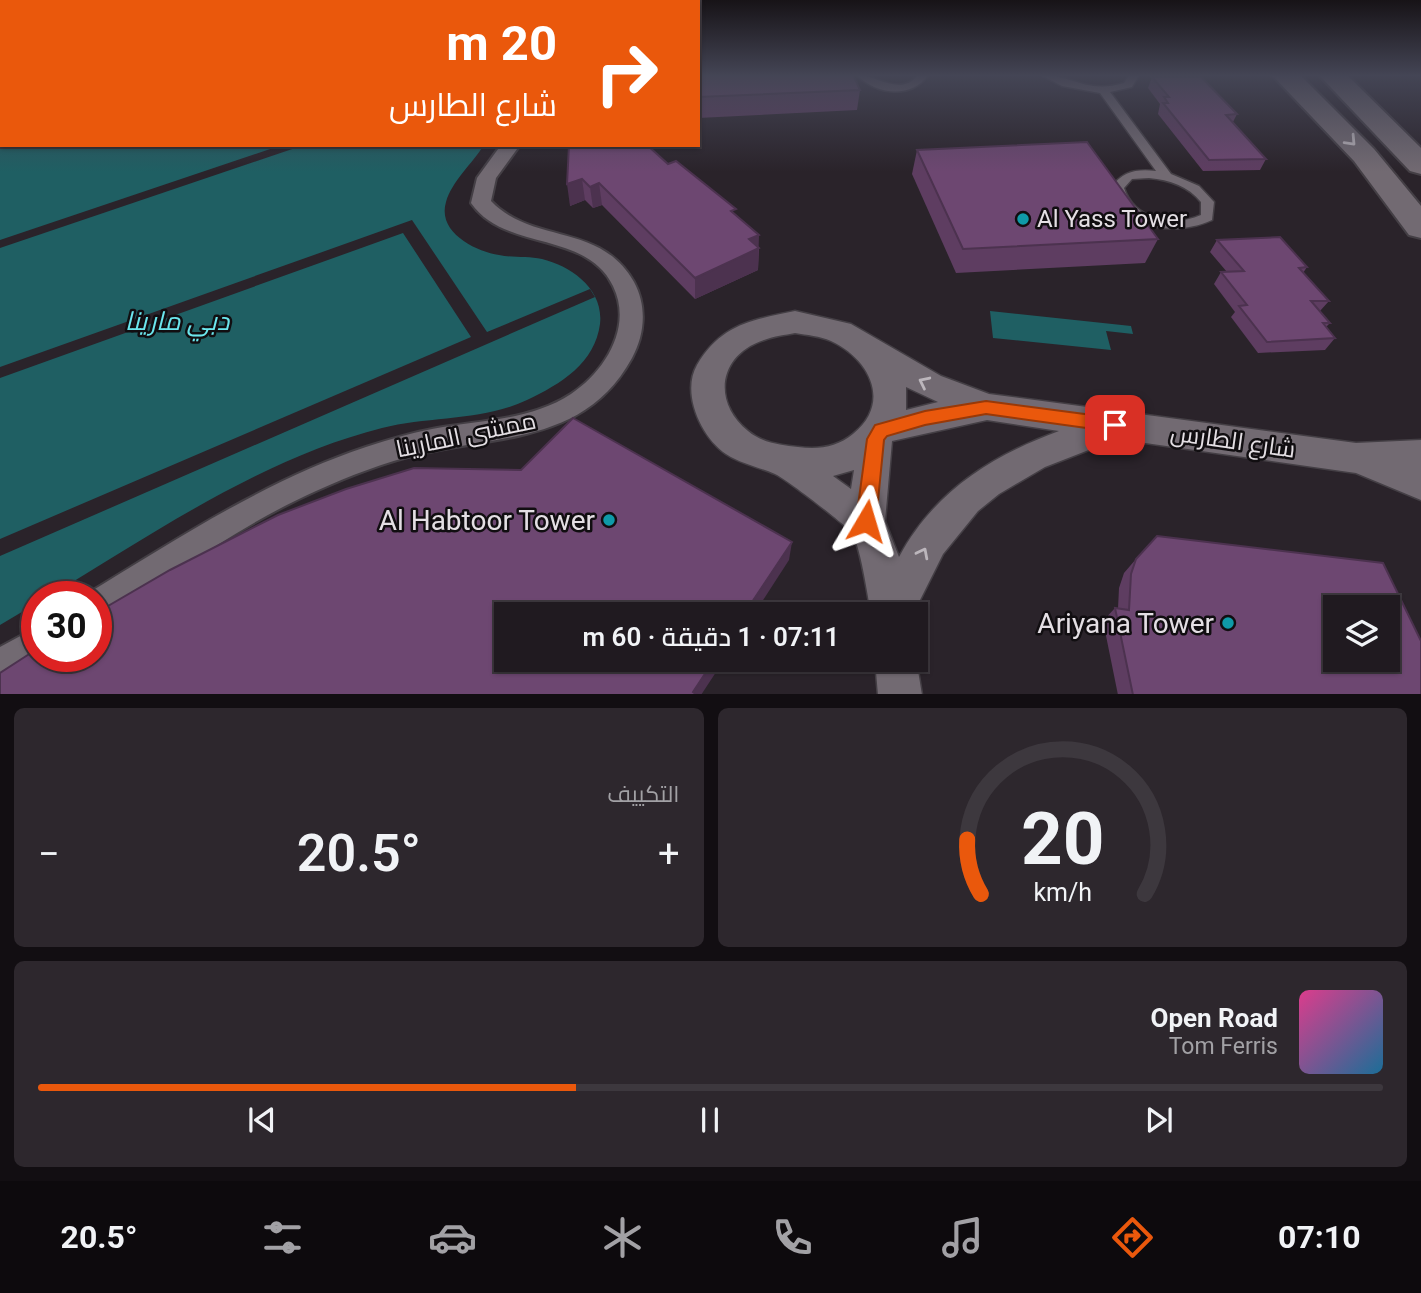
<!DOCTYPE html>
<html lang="ar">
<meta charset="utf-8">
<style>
body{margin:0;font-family:Roboto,Cairo,sans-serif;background:#2d272d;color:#f1f3f6;direction:rtl;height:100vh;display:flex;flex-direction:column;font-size:26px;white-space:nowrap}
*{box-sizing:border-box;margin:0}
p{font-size:23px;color:#a2a1a5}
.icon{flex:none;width:38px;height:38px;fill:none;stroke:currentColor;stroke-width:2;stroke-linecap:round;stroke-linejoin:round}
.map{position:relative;height:694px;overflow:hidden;direction:ltr}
.sheet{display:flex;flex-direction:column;gap:14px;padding:14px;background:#120e12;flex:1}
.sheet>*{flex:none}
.guide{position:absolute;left:0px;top:0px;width:700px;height:147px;box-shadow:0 2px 5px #0004,0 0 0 2px #3d383e;direction:rtl;background:#ea580c;color:#fff;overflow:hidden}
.tools{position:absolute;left:1323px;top:595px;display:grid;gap:14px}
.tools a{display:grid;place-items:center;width:77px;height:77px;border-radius:0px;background:#201a20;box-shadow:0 2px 5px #0004,0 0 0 2px #3d383e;font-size:35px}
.speed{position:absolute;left:21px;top:581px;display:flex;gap:14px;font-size:35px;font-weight:700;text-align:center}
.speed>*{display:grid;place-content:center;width:91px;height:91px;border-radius:50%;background:#201a20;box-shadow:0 2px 5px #0004,0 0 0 2px #3d383e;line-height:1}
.speed .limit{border:10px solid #d22;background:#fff;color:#111}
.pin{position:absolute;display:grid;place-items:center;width:60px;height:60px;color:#fff;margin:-30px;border-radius:14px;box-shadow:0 4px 10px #0006}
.me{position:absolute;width:77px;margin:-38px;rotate:7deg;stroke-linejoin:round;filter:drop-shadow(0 0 5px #0008)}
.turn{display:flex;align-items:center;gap:24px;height:147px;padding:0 28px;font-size:32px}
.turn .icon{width:91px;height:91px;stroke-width:2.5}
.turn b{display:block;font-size:49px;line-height:60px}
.big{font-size:52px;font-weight:600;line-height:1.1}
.sheet .card{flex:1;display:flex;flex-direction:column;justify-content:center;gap:10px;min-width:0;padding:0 24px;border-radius:10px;background:#2d272d}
.sheet .dial{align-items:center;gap:0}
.dial svg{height:182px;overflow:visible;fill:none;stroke:#3d383e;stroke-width:7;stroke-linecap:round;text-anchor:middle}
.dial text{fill:#f1f3f6;stroke:none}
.song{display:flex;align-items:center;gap:21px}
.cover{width:84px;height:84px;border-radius:10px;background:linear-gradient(135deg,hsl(330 70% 55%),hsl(200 70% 35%))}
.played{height:7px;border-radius:4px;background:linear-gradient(90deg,#ea580c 40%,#3d383e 40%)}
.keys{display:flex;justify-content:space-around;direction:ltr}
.heat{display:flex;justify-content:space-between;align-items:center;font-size:38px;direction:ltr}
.sheet .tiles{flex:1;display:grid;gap:14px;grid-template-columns:1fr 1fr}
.card:last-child{grid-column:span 2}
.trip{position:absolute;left:494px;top:602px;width:434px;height:70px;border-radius:0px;background:#201a20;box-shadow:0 2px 5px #0004,0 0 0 2px #3d383e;font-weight:600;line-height:70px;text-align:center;direction:rtl}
.dock{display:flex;height:112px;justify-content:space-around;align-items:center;background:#0d0a0d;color:#a2a1a5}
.dock .icon{width:49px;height:49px}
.dock .selected{color:#ea580c}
.dock b{font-size:32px;color:#f1f3f6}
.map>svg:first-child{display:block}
</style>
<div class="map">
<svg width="1421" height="695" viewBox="0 0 1421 695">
<rect width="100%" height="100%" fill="#2a232a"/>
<!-- water -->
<g fill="#1f5f63">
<path d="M0,75L2,145H484C472,164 452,181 446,202C437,232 475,251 499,255C513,258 528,256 542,259C571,266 604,289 600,324C595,363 561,384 527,400C483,421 430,416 382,428C263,458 152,534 48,597H37V603L0,625Z"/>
<path d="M990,311L1131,326L1133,334L1106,331L1111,350L993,338Z"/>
</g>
<!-- pier -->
<g fill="#2a232a">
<path d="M282,145H304L0,248V240Z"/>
<path d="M412,220L487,332L590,289L595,297L0,556V539L471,337L403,233L0,378V367Z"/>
</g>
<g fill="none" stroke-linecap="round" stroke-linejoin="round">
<defs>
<g id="service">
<path d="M857,75C877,75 901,97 918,75H928C912,99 876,95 857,75Z"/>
<path d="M1041,75C1073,75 1086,94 1124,83L1129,75H1139L1132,87L1110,92L1171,174L1199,186L1214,202L1212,220C1175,237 1124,230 1111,187C1124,171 1136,169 1156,171L1100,93L1062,86ZM1149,178C1170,180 1188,186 1201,202V215C1172,228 1134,219 1124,188L1132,179Z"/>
</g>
<g id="pedestrian">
<path d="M501,145H520L496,178L491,201C533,245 600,222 634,282C647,306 645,334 632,358C586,442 502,435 420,454C385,462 349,476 316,491C242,524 175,573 107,617L96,621V597L85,595C176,540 264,481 366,447C391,439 417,431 443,427C486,420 533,419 571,394C605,371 633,327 613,286C586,230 505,252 471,203L477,178Z"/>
<path d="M37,627V656H46L0,683V647Z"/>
</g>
<g id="minor">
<path d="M795,311L851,324L941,376L989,394L1356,443L1421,440V500L1356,473L1117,439L1045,467L999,494L978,511L943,554L913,614H871C868,598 860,542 851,532C846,525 782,476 775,474C759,467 741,464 726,454C701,437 681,393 697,365C721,324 752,320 795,311ZM795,333C807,335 820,336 831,341C870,359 892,403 853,434C837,447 819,450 798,447C781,445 762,443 748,431C712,402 718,355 764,340C774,336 785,335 795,333ZM906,387L938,402L906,410ZM987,420L1059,431C991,456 934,492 899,557L885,521L892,441ZM854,470L851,489L833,476Z"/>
<path d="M915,652L922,695H878L875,660H915Z"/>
</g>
<g id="secondary">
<path d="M1272,75H1300L1374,149L1421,206V238L1409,235L1354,161Z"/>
<path d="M1319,75H1347L1421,148V174L1410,171Z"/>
</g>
</defs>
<!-- service casing -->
<use href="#service" stroke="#443f45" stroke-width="3"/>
<!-- pedestrian casing -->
<use href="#pedestrian" stroke="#443f45" stroke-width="4"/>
<!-- minor casing -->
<use href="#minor" stroke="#443f45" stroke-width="3"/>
<!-- secondary casing -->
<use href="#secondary" stroke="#443f45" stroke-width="4"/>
<!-- service -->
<use href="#service" fill="#726a72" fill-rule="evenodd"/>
<!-- pedestrian -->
<use href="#pedestrian" fill="#726a72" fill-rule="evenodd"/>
<!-- minor -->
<use href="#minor" fill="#726a72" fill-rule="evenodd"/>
<!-- secondary -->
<use href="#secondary" fill="#726a72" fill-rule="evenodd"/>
</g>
<!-- wall -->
<g fill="#5e3d61">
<path d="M698,75L860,90L857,110L698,118Z"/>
<path d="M1152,77L1237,114L1233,122L1266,159L1260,170L1203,171L1158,114L1160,104L1148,88Z"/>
<path d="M569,145L668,164L735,214L759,248L758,270L695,299L602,205L593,208L585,200L570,206Z"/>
<path d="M917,150L1158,239L1145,263L956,273L912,174Z"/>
<path d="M1217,240L1307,267L1303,273L1329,301L1320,311L1330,323L1326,327L1335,338L1325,350L1258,353L1231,317L1235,312L1214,284L1221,272H1227L1210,252Z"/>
<path d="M1136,559L1421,695H1118L1103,621L1115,608L1118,609L1119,588L1124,573Z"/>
</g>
<!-- shaded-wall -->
<g fill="#4c324f">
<path d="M582,179L585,200L570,206L567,184Z"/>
<path d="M599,183L602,205L593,208L590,187Z"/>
<path d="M759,235L758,270L695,299V278L749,239Z"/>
<path d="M792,542L789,560L754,614H744Z"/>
<path d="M714,660H724L701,695H693V692Z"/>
</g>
<!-- building -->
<g fill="#6d4771" stroke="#4c324f" stroke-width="2" fill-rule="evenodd">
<path d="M698,75H853L860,90L698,97Z"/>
<path d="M1152,77H1201L1237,114L1226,115L1266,159L1209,160L1163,103H1168L1164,97H1169Z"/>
<path d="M1087,142L1158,239L963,249L917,150Z"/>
<path d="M569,145H647L668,164L676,161L736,209L731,211L759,235L749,239L759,248L695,278L599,183L590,187L582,179L567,184Z"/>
<path d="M1280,237L1307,267L1299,268L1329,301H1311L1330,323H1323L1335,338L1267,342L1239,306L1247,305L1221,272L1244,271L1217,240Z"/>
<path d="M573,418L792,542L744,614H506V660H714L693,692L697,695H0V673L37,649V656H96V613L170,570L278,515L346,489L414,468L521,470Z"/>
<path d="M1157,536L1383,563L1421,641V695H1133L1115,608L1129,610L1131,574L1136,559ZM1335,607H1388V660H1335Z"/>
</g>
<!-- one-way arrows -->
<defs><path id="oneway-chevron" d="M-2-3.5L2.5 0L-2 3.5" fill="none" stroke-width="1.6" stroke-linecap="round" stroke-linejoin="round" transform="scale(1.75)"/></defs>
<g stroke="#bcb6bc">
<use href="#oneway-chevron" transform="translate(1351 141) rotate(47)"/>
<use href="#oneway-chevron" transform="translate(924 382) rotate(-154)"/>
<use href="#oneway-chevron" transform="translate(923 553) rotate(-63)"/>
</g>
<!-- sky -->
<linearGradient id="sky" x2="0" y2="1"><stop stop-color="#171317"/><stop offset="0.44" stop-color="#444555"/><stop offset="1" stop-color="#444555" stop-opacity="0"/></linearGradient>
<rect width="1421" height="172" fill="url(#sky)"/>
<!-- route -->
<path fill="#ea580c" stroke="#983908" stroke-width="2" d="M986,401L1115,418L1122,420L1124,425L1122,430L1115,432L986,414L925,425L887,436L884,440L876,521L873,527L866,529L859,527L856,521L867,439L875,425L925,411Z"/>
<!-- markers -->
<g fill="#0f9aa8" stroke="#110e11" stroke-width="2.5">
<circle cx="1023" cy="219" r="7"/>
<circle cx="609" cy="520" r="7"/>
<circle cx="1228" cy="623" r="7"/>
</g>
<g text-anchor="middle" stroke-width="5" stroke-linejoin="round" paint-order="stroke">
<!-- poi labels -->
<g font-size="24" fill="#e4dfe4" stroke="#110e11" text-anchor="start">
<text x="1037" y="227">Al Yass Tower</text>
</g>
<!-- street labels -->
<g font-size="24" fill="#e4dfe4" stroke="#110e11">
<text transform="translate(466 435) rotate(-12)" y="8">ممشى المارينا</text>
<text transform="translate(1233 441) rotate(8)" y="8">شارع الطارس</text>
</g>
<!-- water labels -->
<g font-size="26" font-style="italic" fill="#6ce7ee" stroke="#110e11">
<text x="177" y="330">دبي مارينا</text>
</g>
<!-- near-poi labels -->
<g font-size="28" fill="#e4dfe4" stroke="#110e11" text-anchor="end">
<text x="595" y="530">Al Habtoor Tower</text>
<text x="1214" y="633">Ariyana Tower</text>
</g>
</g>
</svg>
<div class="tools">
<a><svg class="icon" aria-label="layers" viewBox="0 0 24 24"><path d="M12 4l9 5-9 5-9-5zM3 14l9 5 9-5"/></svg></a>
</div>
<div class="speed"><div class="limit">30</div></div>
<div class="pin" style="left:1115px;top:425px;background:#d93025"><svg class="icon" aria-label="arrive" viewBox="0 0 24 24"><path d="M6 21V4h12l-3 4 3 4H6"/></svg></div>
<svg class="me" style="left:866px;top:521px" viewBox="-20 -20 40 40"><path d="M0-17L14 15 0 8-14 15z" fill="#ea580c" stroke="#fff" stroke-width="4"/></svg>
<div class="trip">07:11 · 1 دقيقة · 60 m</div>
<div class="guide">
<div class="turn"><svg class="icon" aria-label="right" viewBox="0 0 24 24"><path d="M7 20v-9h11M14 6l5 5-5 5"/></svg><div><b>20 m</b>شارع الطارس</div></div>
</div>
</div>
<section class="sheet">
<div class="tiles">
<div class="card dial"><svg viewBox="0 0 100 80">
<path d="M14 69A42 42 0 1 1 86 69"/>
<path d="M14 69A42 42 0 0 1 8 45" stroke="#ea580c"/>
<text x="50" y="56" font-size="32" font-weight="700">20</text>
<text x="50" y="72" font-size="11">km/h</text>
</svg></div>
<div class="card"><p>التكييف</p>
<div class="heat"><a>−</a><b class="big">20.5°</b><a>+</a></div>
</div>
<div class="card">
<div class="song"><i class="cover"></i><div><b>Open Road</b><p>Tom Ferris</p></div></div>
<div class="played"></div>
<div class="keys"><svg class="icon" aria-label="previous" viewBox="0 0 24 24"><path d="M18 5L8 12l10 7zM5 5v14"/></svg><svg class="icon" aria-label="pause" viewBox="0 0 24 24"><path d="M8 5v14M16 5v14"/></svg><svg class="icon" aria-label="next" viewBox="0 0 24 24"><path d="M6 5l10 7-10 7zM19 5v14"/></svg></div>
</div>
</div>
</section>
<nav class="dock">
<b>07:10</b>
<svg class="icon selected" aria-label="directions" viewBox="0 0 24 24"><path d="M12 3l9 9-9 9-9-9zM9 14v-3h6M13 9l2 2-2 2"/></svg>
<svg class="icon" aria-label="music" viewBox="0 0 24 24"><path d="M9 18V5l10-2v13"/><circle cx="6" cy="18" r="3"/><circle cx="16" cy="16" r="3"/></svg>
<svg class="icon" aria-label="phone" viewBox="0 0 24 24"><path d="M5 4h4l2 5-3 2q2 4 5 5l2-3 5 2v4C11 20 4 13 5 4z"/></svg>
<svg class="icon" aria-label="climate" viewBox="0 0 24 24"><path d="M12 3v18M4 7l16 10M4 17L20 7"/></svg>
<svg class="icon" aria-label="car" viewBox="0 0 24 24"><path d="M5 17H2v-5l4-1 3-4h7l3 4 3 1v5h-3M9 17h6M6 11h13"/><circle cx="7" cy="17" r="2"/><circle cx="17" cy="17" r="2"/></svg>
<svg class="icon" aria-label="filters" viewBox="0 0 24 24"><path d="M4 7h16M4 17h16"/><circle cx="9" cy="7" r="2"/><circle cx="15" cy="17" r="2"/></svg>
<b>20.5°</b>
</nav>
